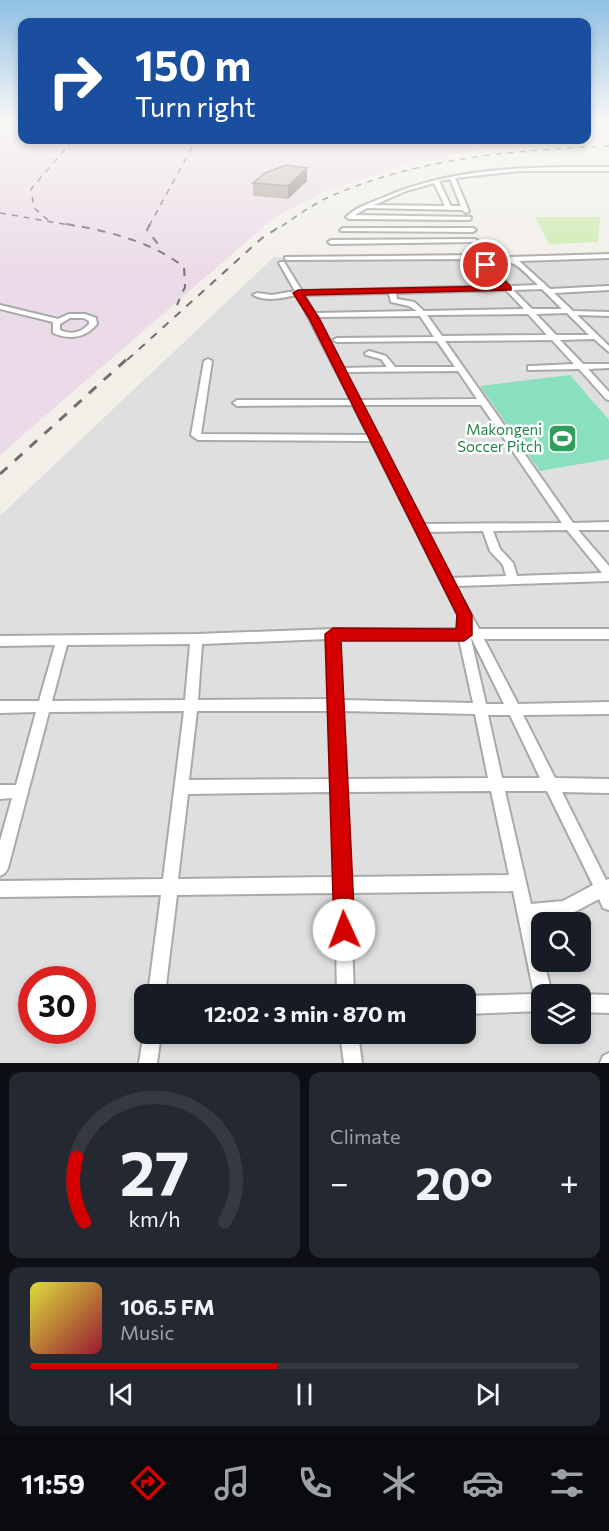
<!DOCTYPE html>
<meta charset="utf-8">
<style>
body{margin:0;font-family:Commissioner,sans-serif;background:#242831;color:#f1f3f6;height:100vh;display:flex;flex-direction:column;font-size:22px;white-space:nowrap}
*{box-sizing:border-box;margin:0}
p{font-size:20px;color:#9ea1a6}
.icon{flex:none;width:33px;height:33px;fill:none;stroke:currentColor;stroke-width:2;stroke-linecap:round;stroke-linejoin:round}
.map{position:relative;height:1063px;overflow:hidden}
.panel{display:flex;flex-direction:column;gap:9px;padding:9px;background:#0d0f14;flex:1}
.panel>*{flex:none}
.hud{position:absolute;left:18px;top:18px;width:573px;height:126px;border-radius:12px;box-shadow:0 3px 9px #0003;background:#1a4fa0;color:#fff;overflow:hidden}
.controls{position:absolute;left:531px;top:912px;display:grid;gap:12px}
.controls a{display:grid;place-items:center;width:60px;height:60px;border-radius:12px;background:#171b24;box-shadow:0 3px 9px #0003;font-size:30px}
.speed{position:absolute;left:18px;top:966px;display:flex;gap:12px;font-size:30px;font-weight:700;text-align:center}
.speed>*{display:grid;place-content:center;width:78px;height:78px;border-radius:50%;background:#171b24;box-shadow:0 3px 9px #0003;line-height:1}
.speed .limit{border:9px solid #d22;background:#fff;color:#111}
.pin{position:absolute;display:grid;place-items:center;width:51px;height:51px;color:#fff;margin:-26px;border:3px solid #fff;border-radius:50%;box-shadow:0 2px 6px #0007}
.me{position:absolute;width:66px;margin:-33px;rotate:358deg;stroke-linejoin:round;filter:drop-shadow(0 0 4px #0008)}
.turn{display:flex;align-items:center;gap:21px;height:126px;padding:0 18px;font-size:27px}
.turn .icon{width:78px;height:78px;stroke-width:2.5}
.turn b{display:block;font-size:42px;line-height:51px}
.big{font-size:45px;font-weight:700;line-height:1.1}
.panel .card{flex:1;display:flex;flex-direction:column;justify-content:center;gap:9px;min-width:0;padding:0 21px;border-radius:12px;background:#242831}
.panel .dial{align-items:center;gap:0}
.dial svg{height:156px;overflow:visible;fill:none;stroke:#363941;stroke-width:7;stroke-linecap:round;text-anchor:middle}
.dial text{fill:#f1f3f6;stroke:none}
.song{display:flex;align-items:center;gap:18px}
.cover{width:72px;height:72px;border-radius:9px;background:linear-gradient(135deg,hsl(60 70% 55%),hsl(350 70% 35%))}
.played{height:6px;border-radius:3px;background:linear-gradient(90deg,#d40000 45%,#363941 45%)}
.keys{display:flex;justify-content:space-around;direction:ltr}
.heat{display:flex;justify-content:space-between;align-items:center;font-size:33px;direction:ltr}
.panel .tiles{flex:1;display:grid;gap:9px;grid-template-columns:1fr 1fr}
.card:last-child{grid-column:span 2}
.trip{position:absolute;left:134px;top:984px;width:342px;height:60px;border-radius:12px;background:#171b24;box-shadow:0 3px 9px #0003;font-weight:700;line-height:60px;text-align:center}
.tabs{display:flex;height:96px;justify-content:space-around;align-items:center;background:#090b0e;color:#9ea1a6}
.tabs .icon{width:42px;height:42px}
.tabs .selected{color:#d40000}
.tabs b{font-size:27px;color:#f1f3f6}
.map>svg:first-child{display:block}
</style>
<div class="map">
<svg width="609" height="1063" viewBox="0 0 609 1063">
<rect width="100%" height="100%" fill="#f2efe9"/>
<!-- residential -->
<path fill="#e0dfdf" fill-rule="evenodd" d="M274,257L609,260V1063H0V516ZM542,922H580V962H542ZM32,980H82V1030H32ZM144,994H465V1034H144ZM542,994H580V1034H542Z"/>
<!-- industrial -->
<path fill="#ebdbe8" d="M0,122H22V140H586L587,122H609V143L484,149L405,165L325,191L275,217L0,455Z"/>
<!-- grass -->
<path fill="#cdebb0" d="M535,217H600L598,242L549,244Z"/>
<!-- pitch -->
<path fill="#88e0be" d="M570,375L609,420V459L540,471L480,386Z"/>
<g fill="none" stroke-linecap="round" stroke-linejoin="round">
<defs>
<g id="street">
<path d="M609,167V171H520L455,178L469,211L466,213L462,210L367,208L355,215L471,217V219L469,220L349,219L346,217C356,207 370,203 382,198C455,166 532,167 609,167ZM450,179L461,206H451L439,181ZM434,183L445,206L374,205L406,191Z"/>
<path d="M343,228H473L476,230L473,232L341,231L340,230Z"/>
<path d="M475,239L477,240V242L331,244L328,242L331,240Z"/>
<path d="M609,254V258L519,261L550,289L609,286V290L554,293L573,311L609,312V316L577,315L609,346V352L594,339L560,340L583,364H609V368L588,369L609,392V400L606,399L579,369L528,370V366H531L574,364L552,340L445,341L573,523L609,522V530H578L609,566V581L455,586L479,629H609V639H484L518,704L609,702V714L523,715L555,778L609,779V793L562,792L606,880L609,879V910L603,908L599,899L565,917L535,920L542,950V962H544L552,994H542V1011L465,1014V996L534,994L513,891L350,893L354,994H337L335,893L177,895L165,994H148L161,895L0,897V881L163,879L184,711L49,712L8,868L5,873L0,876V841L12,798L0,799V785H16L36,712L0,713V701H39L55,645L0,646V636L196,634L333,629H458V615L371,441L198,440L191,435L204,361L208,359L212,361L201,434L368,435L353,405L237,406L233,403L237,400H351L297,295C282,298 267,302 253,295L257,293L272,295L295,291L279,263L280,262H284L302,291L502,286L477,259L287,260L285,259V257L479,255L510,257ZM485,259C517,261 515,263 538,285L510,286ZM542,289L562,309H532L513,290ZM506,290L524,309L424,311L414,302L397,299L396,293ZM389,293L391,302L409,306L417,311L314,313L304,295ZM567,313L589,335H556L536,314ZM528,314L547,335L442,336L427,315ZM420,316L434,337L337,338L333,340L337,342L437,341L455,367H395L386,356L369,351L365,353L366,355L381,359L387,367L343,368L317,317ZM458,371L477,399L359,400L345,372ZM362,405H481L562,523L423,524L380,439L381,438L378,436ZM567,530L602,573L517,576L513,563L500,549L493,531ZM483,531L490,551L503,565L506,576L451,578L427,532ZM327,639L329,699L198,700L202,644ZM339,639H459L473,703L342,700ZM471,639H472L504,704H486ZM190,644L185,700L52,701L67,645ZM197,711H329L331,779L189,780ZM342,711L475,714L488,778L345,779ZM488,715H510L540,778H502ZM491,791L509,875L349,877L346,792ZM505,791H547L593,885L563,901L531,904ZM332,792L334,877L178,879L188,794Z"/>
<path d="M0,305L58,319L69,314H85L96,318L97,324C86,338 69,340 53,333V322L0,309ZM70,318H84L89,321V324C81,333 71,335 60,330V324Z"/>
<path d="M580,994L609,995V1013L580,1012Z"/>
<path d="M144,1032V1034H161L157,1063H139Z"/>
<path d="M340,1034H358L362,1063H344Z"/>
<path d="M609,1053V1063H600L603,1056Z"/>
</g>
</defs>
<!-- street casing -->
<use href="#street" stroke="#a9a9a9" stroke-width="4"/>
<!-- street -->
<use href="#street" fill="#fff" fill-rule="evenodd"/>
<!-- rail-far2 -->
<g stroke="#707070" stroke-width="1.5" stroke-dasharray="6 6" stroke-linecap="butt">
<path d="M0,213L75,226"/>
<path d="M48,220L34,208L31,189L73,140"/>
<path d="M149,226L196,140"/>
<path d="M282,226C297,216 313,204 329,197C417,158 514,150 609,146"/>
</g>
<!-- rail-far1 -->
<g stroke="#707070" stroke-width="2" stroke-dasharray="8 8" stroke-linecap="butt">
<path d="M66,224C108,231 150,241 184,267L185,287L177,305"/>
<path d="M150,224L147,230L161,248"/>
<path d="M127,360L262,238L284,224"/>
</g>
<!-- rail -->
<path stroke="#707070" stroke-width="3" stroke-dasharray="10 10" stroke-linecap="butt" d="M0,474L128,358"/>
</g>
<!-- wall -->
<path fill="#aba49e" d="M307,168V181L288,199L253,196V183Z"/>
<!-- shaded-wall -->
<path fill="#8b8681" d="M307,168V181L288,199V186Z"/>
<!-- building -->
<path fill="#c7bfb8" stroke="#8b8681" stroke-width="1.5" d="M286,165L307,168L288,186L253,183L265,173Z"/>
<!-- sky -->
<linearGradient id="sky" x2="0" y2="1"><stop stop-color="#8fc0e4"/><stop offset="0.45" stop-color="#f9f8f5"/><stop offset="1" stop-color="#f9f8f5" stop-opacity="0"/></linearGradient>
<rect width="609" height="271" fill="url(#sky)"/>
<!-- route -->
<path fill="#d40000" stroke="#8a0000" stroke-width="1.5" d="M486,262L511,287V290L304,295L319,318L472,615V635L464,641H341L355,930L352,937L344,940L337,937L334,930L325,634L333,628L456,629L457,615L309,318L293,293L298,290L501,286L482,265Z"/>
<!-- icons -->
<defs>
<symbol id="stadium-square" viewBox="-11 -11 22 22"><rect x="-9" y="-9" width="18" height="18" rx="4" fill="#2e9e5b" stroke="#fff"/><path d="M0-5a6.5 5 0 1 0 0 10a6.5 5 0 1 0 0-10ZM-3.5-1.8h7v3.6h-7Z" fill="#fff"/></symbol>
</defs>
<g fill-rule="evenodd">
<use href="#stadium-square" x="546" y="422" width="33" height="33"/>
</g>
<g text-anchor="middle" stroke-width="5" stroke-linejoin="round" paint-order="stroke">
<!-- leisure labels -->
<g font-size="15" fill="#27864d" stroke="#fff" text-anchor="end">
<text x="542" y="435">Makongeni<tspan x="542" dy="17">Soccer Pitch</tspan></text>
</g>
</g>
</svg>
<div class="controls">
<a><svg class="icon" aria-label="search" viewBox="0 0 24 24"><circle cx="10" cy="10" r="6"/><path d="M15 15l6 6"/></svg></a>
<a><svg class="icon" aria-label="layers" viewBox="0 0 24 24"><path d="M12 4l9 5-9 5-9-5zM3 14l9 5 9-5"/></svg></a>
</div>
<div class="speed"><div class="limit">30</div></div>
<div class="pin" style="left:486px;top:265px;background:#d93025"><svg class="icon" aria-label="arrive" viewBox="0 0 24 24"><path d="M6 21V4h12l-3 4 3 4H6"/></svg></div>
<svg class="me" style="left:344px;top:930px" viewBox="-20 -20 40 40"><circle r="19" fill="#fff"/><path d="M0-13L10 11 0 6-10 11z" fill="#d40000"/></svg>
<div class="trip">12:02 · 3 min · 870 m</div>
<div class="hud">
<div class="turn"><svg class="icon" aria-label="right" viewBox="0 0 24 24"><path d="M7 20v-9h11M14 6l5 5-5 5"/></svg><div><b>150 m</b>Turn right</div></div>
</div>
</div>
<section class="panel">
<div class="tiles">
<div class="card dial"><svg viewBox="0 0 100 80">
<path d="M14 69A42 42 0 1 1 86 69"/>
<path d="M14 69A42 42 0 0 1 10 36" stroke="#d40000"/>
<text x="50" y="56" font-size="32" font-weight="700">27</text>
<text x="50" y="72" font-size="11">km/h</text>
</svg></div>
<div class="card"><p>Climate</p>
<div class="heat"><a>−</a><b class="big">20°</b><a>+</a></div>
</div>
<div class="card">
<div class="song"><i class="cover"></i><div><b>106.5 FM</b><p>Music</p></div></div>
<div class="played"></div>
<div class="keys"><svg class="icon" aria-label="previous" viewBox="0 0 24 24"><path d="M18 5L8 12l10 7zM5 5v14"/></svg><svg class="icon" aria-label="pause" viewBox="0 0 24 24"><path d="M8 5v14M16 5v14"/></svg><svg class="icon" aria-label="next" viewBox="0 0 24 24"><path d="M6 5l10 7-10 7zM19 5v14"/></svg></div>
</div>
</div>
</section>
<nav class="tabs">
<b>11:59</b>
<svg class="icon selected" aria-label="directions" viewBox="0 0 24 24"><path d="M12 3l9 9-9 9-9-9zM9 14v-3h6M13 9l2 2-2 2"/></svg>
<svg class="icon" aria-label="music" viewBox="0 0 24 24"><path d="M9 18V5l10-2v13"/><circle cx="6" cy="18" r="3"/><circle cx="16" cy="16" r="3"/></svg>
<svg class="icon" aria-label="phone" viewBox="0 0 24 24"><path d="M5 4h4l2 5-3 2q2 4 5 5l2-3 5 2v4C11 20 4 13 5 4z"/></svg>
<svg class="icon" aria-label="climate" viewBox="0 0 24 24"><path d="M12 3v18M4 7l16 10M4 17L20 7"/></svg>
<svg class="icon" aria-label="car" viewBox="0 0 24 24"><path d="M5 17H2v-5l4-1 3-4h7l3 4 3 1v5h-3M9 17h6M6 11h13"/><circle cx="7" cy="17" r="2"/><circle cx="17" cy="17" r="2"/></svg>
<svg class="icon" aria-label="filters" viewBox="0 0 24 24"><path d="M4 7h16M4 17h16"/><circle cx="9" cy="7" r="2"/><circle cx="15" cy="17" r="2"/></svg>
</nav>
